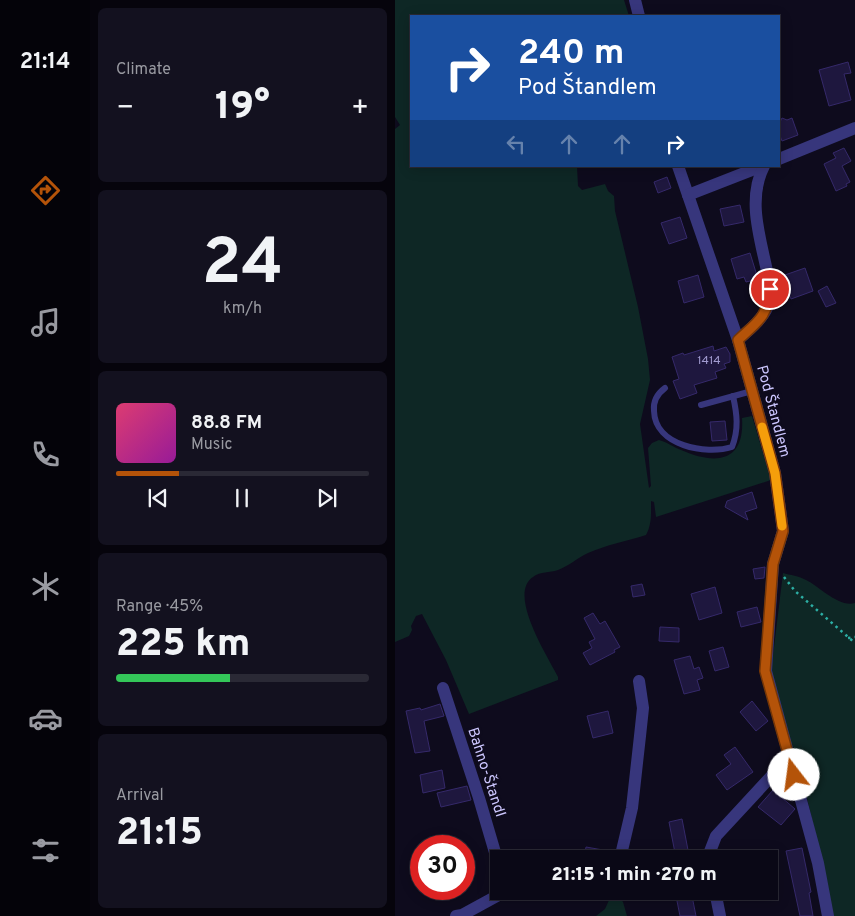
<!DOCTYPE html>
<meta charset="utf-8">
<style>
body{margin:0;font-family:Overpass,sans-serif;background:#13111f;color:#f1f3f6;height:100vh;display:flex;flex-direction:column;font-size:19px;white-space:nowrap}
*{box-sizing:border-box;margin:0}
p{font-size:16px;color:#999aa1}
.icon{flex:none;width:28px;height:28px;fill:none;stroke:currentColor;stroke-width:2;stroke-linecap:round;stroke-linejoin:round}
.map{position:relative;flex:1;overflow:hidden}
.sheet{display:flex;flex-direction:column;gap:8px;padding:8px;background:#06040c;width:305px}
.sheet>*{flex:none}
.hud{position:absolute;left:15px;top:15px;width:370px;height:152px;border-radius:0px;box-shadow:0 2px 12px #0003,0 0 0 1px #2a2935;background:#1a4fa0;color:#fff;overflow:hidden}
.speed{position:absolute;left:15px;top:835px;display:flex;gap:10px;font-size:25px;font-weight:700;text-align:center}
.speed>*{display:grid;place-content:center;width:65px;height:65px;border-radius:50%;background:#0a0816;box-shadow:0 2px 12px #0003,0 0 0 1px #2a2935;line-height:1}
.speed .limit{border:8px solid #d22;background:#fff;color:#111}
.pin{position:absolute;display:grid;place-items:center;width:42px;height:42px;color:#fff;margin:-21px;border:2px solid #fff;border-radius:50%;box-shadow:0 1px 5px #0007}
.me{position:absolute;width:55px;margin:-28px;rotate:345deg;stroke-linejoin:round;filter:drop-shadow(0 0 4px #0008)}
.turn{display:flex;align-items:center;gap:18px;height:105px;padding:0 25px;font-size:22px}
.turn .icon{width:65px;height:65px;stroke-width:2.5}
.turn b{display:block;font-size:35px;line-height:42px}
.lanes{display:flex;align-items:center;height:48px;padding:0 25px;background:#0003;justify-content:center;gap:25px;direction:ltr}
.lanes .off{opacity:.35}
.big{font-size:38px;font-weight:800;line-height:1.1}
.sheet .widget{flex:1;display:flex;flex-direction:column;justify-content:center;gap:8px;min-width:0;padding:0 18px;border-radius:8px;background:#13111f}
.sheet .dial{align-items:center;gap:0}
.dial b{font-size:65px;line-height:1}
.song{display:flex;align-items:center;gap:15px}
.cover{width:60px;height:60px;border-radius:8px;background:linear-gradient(135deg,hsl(340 70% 55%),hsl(300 70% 35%))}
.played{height:5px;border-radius:2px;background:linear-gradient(90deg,#b45309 25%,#2a2935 25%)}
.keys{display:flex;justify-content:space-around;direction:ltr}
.heat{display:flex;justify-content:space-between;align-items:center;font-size:28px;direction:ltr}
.charge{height:8px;border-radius:4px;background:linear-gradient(90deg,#34c759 45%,#2a2935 0)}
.trip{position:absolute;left:95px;top:850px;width:288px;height:50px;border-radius:0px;background:#0a0816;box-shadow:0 2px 12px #0003,0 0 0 1px #2a2935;font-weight:800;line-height:50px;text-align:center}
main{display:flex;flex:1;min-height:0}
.tab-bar{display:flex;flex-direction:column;width:90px;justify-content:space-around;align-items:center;background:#040309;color:#999aa1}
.tab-bar .icon{width:35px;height:35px}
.tab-bar .selected{color:#b45309}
.tab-bar b{font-size:22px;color:#f1f3f6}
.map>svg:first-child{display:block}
</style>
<main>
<nav class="tab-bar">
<b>21:14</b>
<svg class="icon selected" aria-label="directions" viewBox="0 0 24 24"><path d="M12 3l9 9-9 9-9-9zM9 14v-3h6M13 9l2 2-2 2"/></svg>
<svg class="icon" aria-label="music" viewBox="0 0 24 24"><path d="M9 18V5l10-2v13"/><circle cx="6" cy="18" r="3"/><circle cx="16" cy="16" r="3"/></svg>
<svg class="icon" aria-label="phone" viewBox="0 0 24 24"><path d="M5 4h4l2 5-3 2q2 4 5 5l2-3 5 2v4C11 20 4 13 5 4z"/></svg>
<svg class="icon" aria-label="climate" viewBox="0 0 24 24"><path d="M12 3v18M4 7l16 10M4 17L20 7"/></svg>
<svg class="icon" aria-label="car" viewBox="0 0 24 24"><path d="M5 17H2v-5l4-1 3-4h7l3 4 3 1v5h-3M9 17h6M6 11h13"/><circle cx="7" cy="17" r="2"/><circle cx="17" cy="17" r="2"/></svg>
<svg class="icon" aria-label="filters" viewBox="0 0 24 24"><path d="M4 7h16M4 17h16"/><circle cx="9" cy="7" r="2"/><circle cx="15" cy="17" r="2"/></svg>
</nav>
<section class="sheet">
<div class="widget"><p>Climate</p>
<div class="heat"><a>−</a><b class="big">19°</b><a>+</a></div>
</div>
<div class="widget dial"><b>24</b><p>km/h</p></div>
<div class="widget">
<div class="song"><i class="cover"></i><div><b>88.8 FM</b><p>Music</p></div></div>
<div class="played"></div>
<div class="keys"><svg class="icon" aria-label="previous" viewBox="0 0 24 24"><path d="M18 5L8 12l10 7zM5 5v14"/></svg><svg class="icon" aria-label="pause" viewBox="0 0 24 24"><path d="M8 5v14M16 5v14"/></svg><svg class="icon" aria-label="next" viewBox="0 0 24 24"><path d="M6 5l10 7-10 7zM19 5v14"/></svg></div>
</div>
<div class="widget"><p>Range · 45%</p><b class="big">225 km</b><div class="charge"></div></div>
<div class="widget"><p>Arrival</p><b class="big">21:15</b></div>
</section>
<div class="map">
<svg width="460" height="916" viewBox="0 0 460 916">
<rect width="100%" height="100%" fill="#0e0b1d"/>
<!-- green -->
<g fill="#0e2725">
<path d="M0,0H229L234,16H16V166H182L183,186L187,190L210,184L213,191L219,196L220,211L243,307L253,359L255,380L245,424L254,488L256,486L253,448L257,443L264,440C272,442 278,447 286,450C320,465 350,463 347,418L357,416L376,480L261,517L259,502L256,501C256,514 257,524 251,535C232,541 211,545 193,553C182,558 174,566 163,570C154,573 146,571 138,577C112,594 153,657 163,677V680L74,714L51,660L27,614L21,616L16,626L17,630L14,636L0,642V129L5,125L0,117Z"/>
<path d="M388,573C395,575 404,576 411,580C424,586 444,608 460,603V916H438L432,881L412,798L375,680Z"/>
<path d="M219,896L224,897L228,902L232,916H201L210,909L215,898Z"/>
</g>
<!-- building -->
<g fill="#1e173e" stroke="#35296a">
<path d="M453,62L456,73L449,74L456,100L434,106L424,70Z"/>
<path d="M387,118L392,120L397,118L403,135L387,141L384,133V124Z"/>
<path d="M449,148L456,161L447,166L455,182L451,184L452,186L441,191L429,164L441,158L438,153Z"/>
<path d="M272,177L276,188L263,193L259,182Z"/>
<path d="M345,205L349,222L329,226L325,209Z"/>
<path d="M285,217L292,238L274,244L266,223Z"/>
<path d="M355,253L363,279L351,282L349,277L342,279L336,259Z"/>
<path d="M410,268L418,291L396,299L387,276Z"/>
<path d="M303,275L309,297L289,303L283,281Z"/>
<path d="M432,286L441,303L431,307L423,291Z"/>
<path d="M318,346L319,351L331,347L335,354V362L329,364L331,368L320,372L322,378L299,385L302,393L285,399L278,381L284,379L277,357L288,353L289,355Z"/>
<path d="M330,421L332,440L317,441L315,422Z"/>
<path d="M357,492L362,508L350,512L353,520L330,507L332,501Z"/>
<path d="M370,567L369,578L360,579L358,569Z"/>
<path d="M247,584L250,595L238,597L236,586Z"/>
<path d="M320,587L327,613L304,620L296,594Z"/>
<path d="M362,607L366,622L346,627L342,612Z"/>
<path d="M198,613L205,624L210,621L225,647L219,650L220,652L195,665L188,653L197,648L194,642L200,639L189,618Z"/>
<path d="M265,627L284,628V642L264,641Z"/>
<path d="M328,647L334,667L320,671L314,651Z"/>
<path d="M295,656L299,669L304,667L308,678L302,680L305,690L289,694L279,660Z"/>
<path d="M357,701L373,721L361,731L345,712Z"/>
<path d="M45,704L49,716L29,721L35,751L20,753L11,711L25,708L26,710Z"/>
<path d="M213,711L218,733L198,738L192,716Z"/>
<path d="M340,747L358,772L332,790L321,775L336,764L329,755Z"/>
<path d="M47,770L50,788L28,793L25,775Z"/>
<path d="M72,786L76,800L46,807L42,793Z"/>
<path d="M378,790L400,809L386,825L363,807Z"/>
<path d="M287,819L293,850L280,853L274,822Z"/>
<path d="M191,847L208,850L206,859H189Z"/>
<path d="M407,848L416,892L414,893L418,916H405L391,851Z"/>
<path d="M280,891H296L301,916H285Z"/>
</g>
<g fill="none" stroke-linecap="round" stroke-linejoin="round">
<!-- path -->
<g stroke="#2caea4" stroke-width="2.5" stroke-dasharray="2.5 4" stroke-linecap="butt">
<path d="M389,577L400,591L460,643"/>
<path d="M453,638L460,637"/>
</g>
<!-- lane -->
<g stroke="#37367c" stroke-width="6">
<path d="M270,388C262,394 258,402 259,411C260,446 311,455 337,447C344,429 342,414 338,396"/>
<path d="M306,405L357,391"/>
</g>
<!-- street -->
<g stroke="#37367c" stroke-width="12">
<path d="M240,0L244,16"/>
<path d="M384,159L460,128"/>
<path d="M283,166L343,340L380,473L388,531L378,564L371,671L423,863L433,916"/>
<path d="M293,195L367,166"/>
<path d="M343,340C354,330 367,320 373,306C377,295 374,282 372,271C365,237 352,199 369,166"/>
<path d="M48,688L84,798L104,866"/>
<path d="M225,859L237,808L245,736L248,708L244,681"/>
<path d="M314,859V854L321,836L394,757"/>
<path d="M320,891L325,916"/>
<path d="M61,916L67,915L111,891"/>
</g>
</g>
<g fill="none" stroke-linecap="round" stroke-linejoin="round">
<defs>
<path id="route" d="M375,289C373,317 362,322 343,340L380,473L388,531L378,564L370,671L399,775"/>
</defs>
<!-- route casing -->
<use href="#route" stroke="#753606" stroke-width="12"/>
<!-- route -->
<use href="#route" stroke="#b45309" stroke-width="9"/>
<!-- slow -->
<path stroke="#f59e0b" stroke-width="9" d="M367,427L380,473L387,526"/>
</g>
<g text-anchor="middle" stroke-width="5" stroke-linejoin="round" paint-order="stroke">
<!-- number labels -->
<g font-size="12" fill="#a19bcf">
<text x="314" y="364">1414</text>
</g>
<!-- street labels -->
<g font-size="15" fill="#cdc7ff" stroke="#0e0b1d">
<text transform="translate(379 411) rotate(75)" y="5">Pod Štandlem</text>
<text transform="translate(92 772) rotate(72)" y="5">Bahno-Štandl</text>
</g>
</g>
</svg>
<div class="speed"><div class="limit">30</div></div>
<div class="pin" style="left:375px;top:289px;background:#d93025"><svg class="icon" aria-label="arrive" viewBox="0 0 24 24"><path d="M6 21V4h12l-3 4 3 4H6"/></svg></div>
<svg class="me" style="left:399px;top:775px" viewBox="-20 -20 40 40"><circle r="19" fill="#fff"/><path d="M0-13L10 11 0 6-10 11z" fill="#b45309"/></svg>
<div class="trip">21:15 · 1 min · 270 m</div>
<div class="hud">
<div class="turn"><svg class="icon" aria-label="right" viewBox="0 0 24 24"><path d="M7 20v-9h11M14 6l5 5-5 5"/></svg><div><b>240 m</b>Pod Štandlem</div></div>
<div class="lanes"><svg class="icon off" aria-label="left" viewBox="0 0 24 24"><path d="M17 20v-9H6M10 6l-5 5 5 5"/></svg><svg class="icon off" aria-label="ahead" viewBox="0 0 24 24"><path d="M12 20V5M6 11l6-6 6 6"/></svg><svg class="icon off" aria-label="ahead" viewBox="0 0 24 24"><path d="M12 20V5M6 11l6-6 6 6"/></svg><svg class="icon" aria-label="right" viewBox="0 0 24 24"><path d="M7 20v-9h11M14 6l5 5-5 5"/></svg></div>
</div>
</div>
</main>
